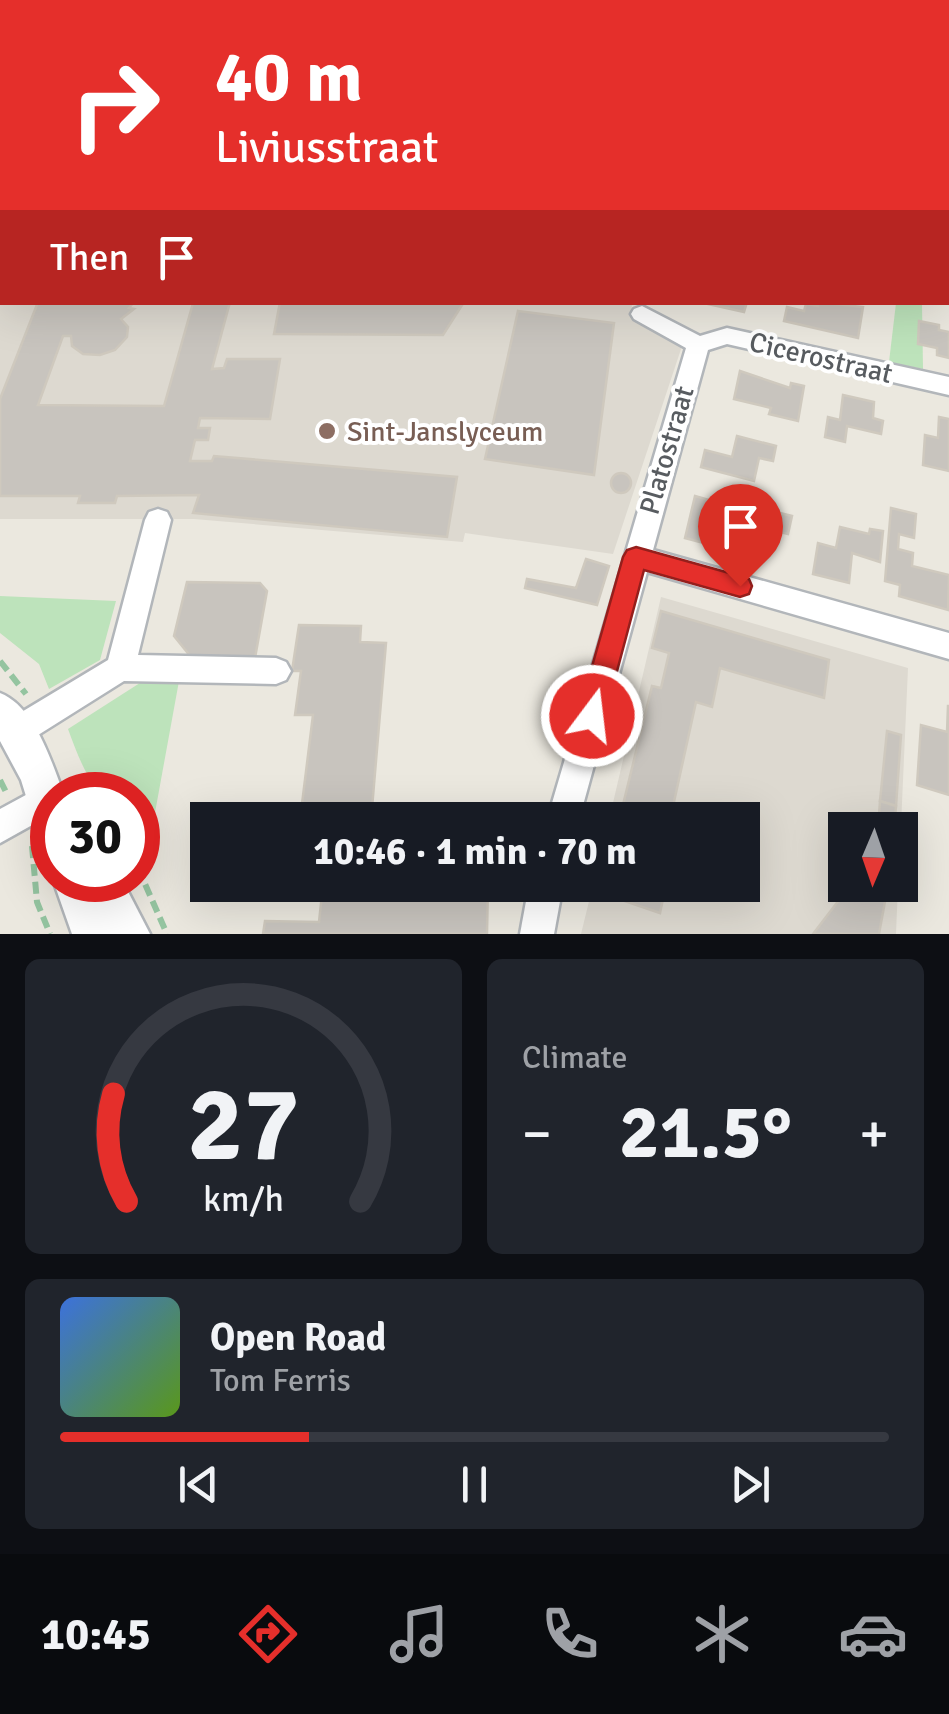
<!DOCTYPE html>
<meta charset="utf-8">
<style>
body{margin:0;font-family:Signika,sans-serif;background:#20242c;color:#f1f3f6;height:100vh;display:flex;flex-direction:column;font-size:38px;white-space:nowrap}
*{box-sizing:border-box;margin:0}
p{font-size:32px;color:#9ea1a6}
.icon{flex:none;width:55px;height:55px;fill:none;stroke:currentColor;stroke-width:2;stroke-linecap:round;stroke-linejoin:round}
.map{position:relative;height:934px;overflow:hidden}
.panel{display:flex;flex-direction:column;gap:25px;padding:25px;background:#0d0f14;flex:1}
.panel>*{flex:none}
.top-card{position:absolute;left:0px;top:0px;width:950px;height:305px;box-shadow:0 10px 40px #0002;background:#e52f2b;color:#fff;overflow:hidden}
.needle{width:65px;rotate:182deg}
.tools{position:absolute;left:828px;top:812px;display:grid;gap:20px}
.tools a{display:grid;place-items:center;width:90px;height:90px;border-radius:0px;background:#171b24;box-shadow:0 10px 40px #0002;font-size:50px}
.speed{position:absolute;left:30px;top:772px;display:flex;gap:20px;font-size:50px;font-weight:700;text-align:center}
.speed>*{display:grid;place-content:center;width:130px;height:130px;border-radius:50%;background:#171b24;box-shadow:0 10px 40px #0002;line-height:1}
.speed .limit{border:15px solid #d22;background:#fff;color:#111}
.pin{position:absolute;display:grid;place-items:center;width:85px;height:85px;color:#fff;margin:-102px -42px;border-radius:50% 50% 50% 0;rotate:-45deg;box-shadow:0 0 10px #0007}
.pin .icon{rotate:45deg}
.me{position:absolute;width:110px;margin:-55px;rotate:15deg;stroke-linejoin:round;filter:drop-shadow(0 0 8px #0008)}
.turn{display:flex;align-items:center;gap:35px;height:210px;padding:0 50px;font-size:45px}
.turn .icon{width:130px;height:130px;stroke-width:2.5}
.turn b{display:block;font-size:70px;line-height:85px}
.then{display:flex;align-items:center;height:95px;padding:0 50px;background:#0003;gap:20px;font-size:38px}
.big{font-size:75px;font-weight:700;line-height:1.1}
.panel .tile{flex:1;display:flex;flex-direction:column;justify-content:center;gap:15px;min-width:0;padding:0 35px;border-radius:15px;background:#20242c}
.panel .dial{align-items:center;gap:0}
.dial svg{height:260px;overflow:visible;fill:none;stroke:#363941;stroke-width:7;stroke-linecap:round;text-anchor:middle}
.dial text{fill:#f1f3f6;stroke:none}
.song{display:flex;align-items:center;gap:30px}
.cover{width:120px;height:120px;border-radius:15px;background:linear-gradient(135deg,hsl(220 70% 55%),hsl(90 70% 35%))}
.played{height:10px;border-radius:5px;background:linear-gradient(90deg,#e52f2b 30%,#363941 30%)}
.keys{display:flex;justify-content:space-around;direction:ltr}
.heat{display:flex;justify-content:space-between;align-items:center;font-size:55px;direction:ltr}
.panel .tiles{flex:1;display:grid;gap:25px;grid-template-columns:1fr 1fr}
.tile:last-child{grid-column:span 2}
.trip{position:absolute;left:190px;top:802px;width:570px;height:100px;border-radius:0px;background:#171b24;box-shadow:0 10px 40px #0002;font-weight:700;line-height:100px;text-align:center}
.tab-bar{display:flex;height:160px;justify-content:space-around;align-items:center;background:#090b0e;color:#9ea1a6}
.tab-bar .icon{width:70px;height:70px}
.tab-bar .selected{color:#e52f2b}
.tab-bar b{font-size:45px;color:#f1f3f6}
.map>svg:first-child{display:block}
</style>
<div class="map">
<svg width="949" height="934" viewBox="0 0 949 934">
<rect width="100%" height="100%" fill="#ebe8df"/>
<!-- education -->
<g fill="#ddd9d0">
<path d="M0,266L2,302L632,303L631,317L683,343L613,554L465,533L463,542L194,519H0Z"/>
<path d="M661,597L908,668L900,848V830H845V885H898L896,934H581L593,885H742V820H609Z"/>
</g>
<!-- green -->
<g fill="#bde3bb">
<path d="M382,0H923L939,2H380Z"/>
<path d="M896,303H922L923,369L889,362Z"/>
<path d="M0,596L116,601L100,660L49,689L39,664L0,633Z"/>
<path d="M143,681H179L148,851L138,835V795H103C85,777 77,753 68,729Z"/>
</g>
<!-- building -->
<g fill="#c8c4be" stroke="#cfc9be" stroke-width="2.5" fill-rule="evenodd">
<path d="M38,302H230L212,369L224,368L227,359H280L270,419L200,418L198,428H210L208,440H195L190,461H212L214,456L457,477L447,537L193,513L199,495L117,496L115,503H78L80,496H0V399ZM133,303H193L164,406L38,405L63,336H71L72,346L83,354L100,355L115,350L127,337L128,327L121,319L134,309L129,308Z"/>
<path d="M280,302H464L443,335L274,334Z"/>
<path d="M699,302H747L744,312Z"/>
<path d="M818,302L863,307L858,338L784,321L787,307L804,311L806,304L818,306Z"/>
<path d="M518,311L614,323L594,475L485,459Z"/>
<path d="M919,321L939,325V330L949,332V358L937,355V348L918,344Z"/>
<path d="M740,371L790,388L791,383L804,386L798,421L769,414L771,408L734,399Z"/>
<path d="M843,395L874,402L873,418L883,421L881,434L847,426L845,442L825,437L828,417L840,420Z"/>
<path d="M939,417L949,419V471L923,465L925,435L938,438Z"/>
<path d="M737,436L776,446L773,461L759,458L754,481L701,467L705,450L732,457Z"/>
<circle cx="621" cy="483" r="10"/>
<path d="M695,496L713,501L710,511L740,519L741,514L758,518L760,508L773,511L764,559L685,538Z"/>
<path d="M891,508L916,514L914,538L899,534L898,549L913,553L912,566L949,575L948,610L899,596L900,585L885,581Z"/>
<path d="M780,513L792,516L788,534L776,531Z"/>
<path d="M840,527L869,534L870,529L883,531L880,562L852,553L849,583L813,574L818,543L836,548Z"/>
<path d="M586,559L609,566L597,605L525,588L527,579L576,588Z"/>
<path d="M187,582L260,583L267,591L255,658L191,657L174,636Z"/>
<path d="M661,611L829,660L824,698L720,668L712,707L696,702L670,820H654L622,809L652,686L661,688L669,653L652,648Z"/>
<path d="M299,625L361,626L360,642L386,643L371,820H300L313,715H295L301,671H292Z"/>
<path d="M948,706H949V795L917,785L921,725L947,732Z"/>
<path d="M887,731L901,735L896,806L880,801Z"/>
<path d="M880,801L896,806L894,830H878Z"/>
<path d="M296,885H365L362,898H341L342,886Z"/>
<path d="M323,885L342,886L341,898H362L363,889L390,890L391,885H488L487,934H263L265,921L319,922Z"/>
<path d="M603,885H666L660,913L601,893Z"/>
<path d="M858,885H873L886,896L879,934H813L843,895L847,899Z"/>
</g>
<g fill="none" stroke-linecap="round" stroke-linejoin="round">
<defs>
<g id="minor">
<path d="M642,306L700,336L727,328L949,377V395L727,344L708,350L653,550L949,633V659L647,572L579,820H547L686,348L634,319L631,314L634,309Z"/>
<path d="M158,509L167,512L171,520L138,655L276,658L286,662L291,671L286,680L276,684L124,681L27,742L16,746L5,742L1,732L5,722L108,660L145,520L149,512Z"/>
<path d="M48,783L59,788L62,795H52V814L0,843V809Z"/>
<path d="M529,885H563L554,934H520Z"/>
</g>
<g id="tertiary">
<path d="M0,693C34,706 51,760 63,792L64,795H52V840L38,835L21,780L0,741Z"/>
<path d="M53,880H122L150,934H72Z"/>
</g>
</defs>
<!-- minor casing -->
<use href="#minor" stroke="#b2b6ba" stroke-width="5"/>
<!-- tertiary casing -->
<use href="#tertiary" stroke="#b2b6ba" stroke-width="5"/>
<!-- path-far1 -->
<g stroke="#94c4a0" stroke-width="4" stroke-dasharray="8 4" stroke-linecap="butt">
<path d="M227,0L238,2"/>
<path d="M943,0L949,1"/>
</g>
<!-- path -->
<g stroke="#94c4a0" stroke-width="6" stroke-dasharray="12 6" stroke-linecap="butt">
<path d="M0,661L26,694"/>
<path d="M0,780L8,796"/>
<path d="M32,846L37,902L50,934"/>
<path d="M138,868L167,934"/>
</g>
<!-- minor -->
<use href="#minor" fill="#fff" fill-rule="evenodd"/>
<!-- tertiary -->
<use href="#tertiary" fill="#fff" fill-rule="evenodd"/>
</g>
<!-- route -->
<path fill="#e52f2b" stroke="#951f1c" stroke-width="2.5" d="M636,547L740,576L749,579L752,586L749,594L740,597L644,570L605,716L601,725L592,728L582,725L578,716L623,557L627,550Z"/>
<!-- markers -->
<circle fill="#8d6e63" stroke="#fff" stroke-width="4" cx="327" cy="431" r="10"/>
<g text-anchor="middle" stroke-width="8" stroke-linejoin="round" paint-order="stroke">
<!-- street labels -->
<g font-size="28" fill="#585c60" stroke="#fff">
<text transform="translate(821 357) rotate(13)" y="10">Cicerostraat</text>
<text transform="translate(666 450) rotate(-74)" y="10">Platostraat</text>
</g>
<!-- education labels -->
<g font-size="28" fill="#785e54" stroke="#fff" text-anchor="start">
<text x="347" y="441">Sint-Janslyceum</text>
</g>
</g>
</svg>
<div class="tools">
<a><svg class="needle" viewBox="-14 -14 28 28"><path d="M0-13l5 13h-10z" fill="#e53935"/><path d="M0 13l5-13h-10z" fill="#9ea1a6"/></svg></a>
</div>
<div class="speed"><div class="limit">30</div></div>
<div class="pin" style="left:740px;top:586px;background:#d93025"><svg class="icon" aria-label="arrive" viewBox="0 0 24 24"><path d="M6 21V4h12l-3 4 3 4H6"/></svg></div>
<svg class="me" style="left:592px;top:716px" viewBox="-20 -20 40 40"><circle r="17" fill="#e52f2b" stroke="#fff" stroke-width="3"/><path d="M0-11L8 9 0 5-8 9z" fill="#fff"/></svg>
<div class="trip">10:46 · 1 min · 70 m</div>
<div class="top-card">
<div class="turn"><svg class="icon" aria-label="right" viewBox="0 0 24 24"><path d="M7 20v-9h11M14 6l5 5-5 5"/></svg><div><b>40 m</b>Liviusstraat</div></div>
<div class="then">Then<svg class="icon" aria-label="arrive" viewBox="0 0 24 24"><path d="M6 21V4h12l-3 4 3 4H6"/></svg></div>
</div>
</div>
<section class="panel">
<div class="tiles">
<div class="tile dial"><svg viewBox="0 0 100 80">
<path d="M14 69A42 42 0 1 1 86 69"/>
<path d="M14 69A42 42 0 0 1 10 36" stroke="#e52f2b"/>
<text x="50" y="56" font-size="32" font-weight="700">27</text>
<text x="50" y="72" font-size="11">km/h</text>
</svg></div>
<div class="tile"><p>Climate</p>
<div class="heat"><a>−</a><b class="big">21.5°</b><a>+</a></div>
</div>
<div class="tile">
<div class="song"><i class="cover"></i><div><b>Open Road</b><p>Tom Ferris</p></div></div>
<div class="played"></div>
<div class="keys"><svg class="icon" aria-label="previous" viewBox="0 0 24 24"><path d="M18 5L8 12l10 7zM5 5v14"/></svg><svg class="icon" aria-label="pause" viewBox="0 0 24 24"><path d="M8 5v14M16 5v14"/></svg><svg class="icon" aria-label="next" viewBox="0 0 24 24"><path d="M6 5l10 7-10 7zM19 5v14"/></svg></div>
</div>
</div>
</section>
<nav class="tab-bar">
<b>10:45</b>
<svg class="icon selected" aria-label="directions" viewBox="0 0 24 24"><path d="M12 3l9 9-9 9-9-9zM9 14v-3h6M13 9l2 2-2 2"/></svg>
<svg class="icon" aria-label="music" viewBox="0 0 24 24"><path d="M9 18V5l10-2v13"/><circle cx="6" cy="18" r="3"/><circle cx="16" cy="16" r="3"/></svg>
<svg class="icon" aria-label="phone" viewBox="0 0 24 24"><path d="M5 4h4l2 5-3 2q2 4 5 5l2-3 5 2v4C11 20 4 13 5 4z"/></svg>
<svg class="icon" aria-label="climate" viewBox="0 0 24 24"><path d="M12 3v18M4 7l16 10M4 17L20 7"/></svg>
<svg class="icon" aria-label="car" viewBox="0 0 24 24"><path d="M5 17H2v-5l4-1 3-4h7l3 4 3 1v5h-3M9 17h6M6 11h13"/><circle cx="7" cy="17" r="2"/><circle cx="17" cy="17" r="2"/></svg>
</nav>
